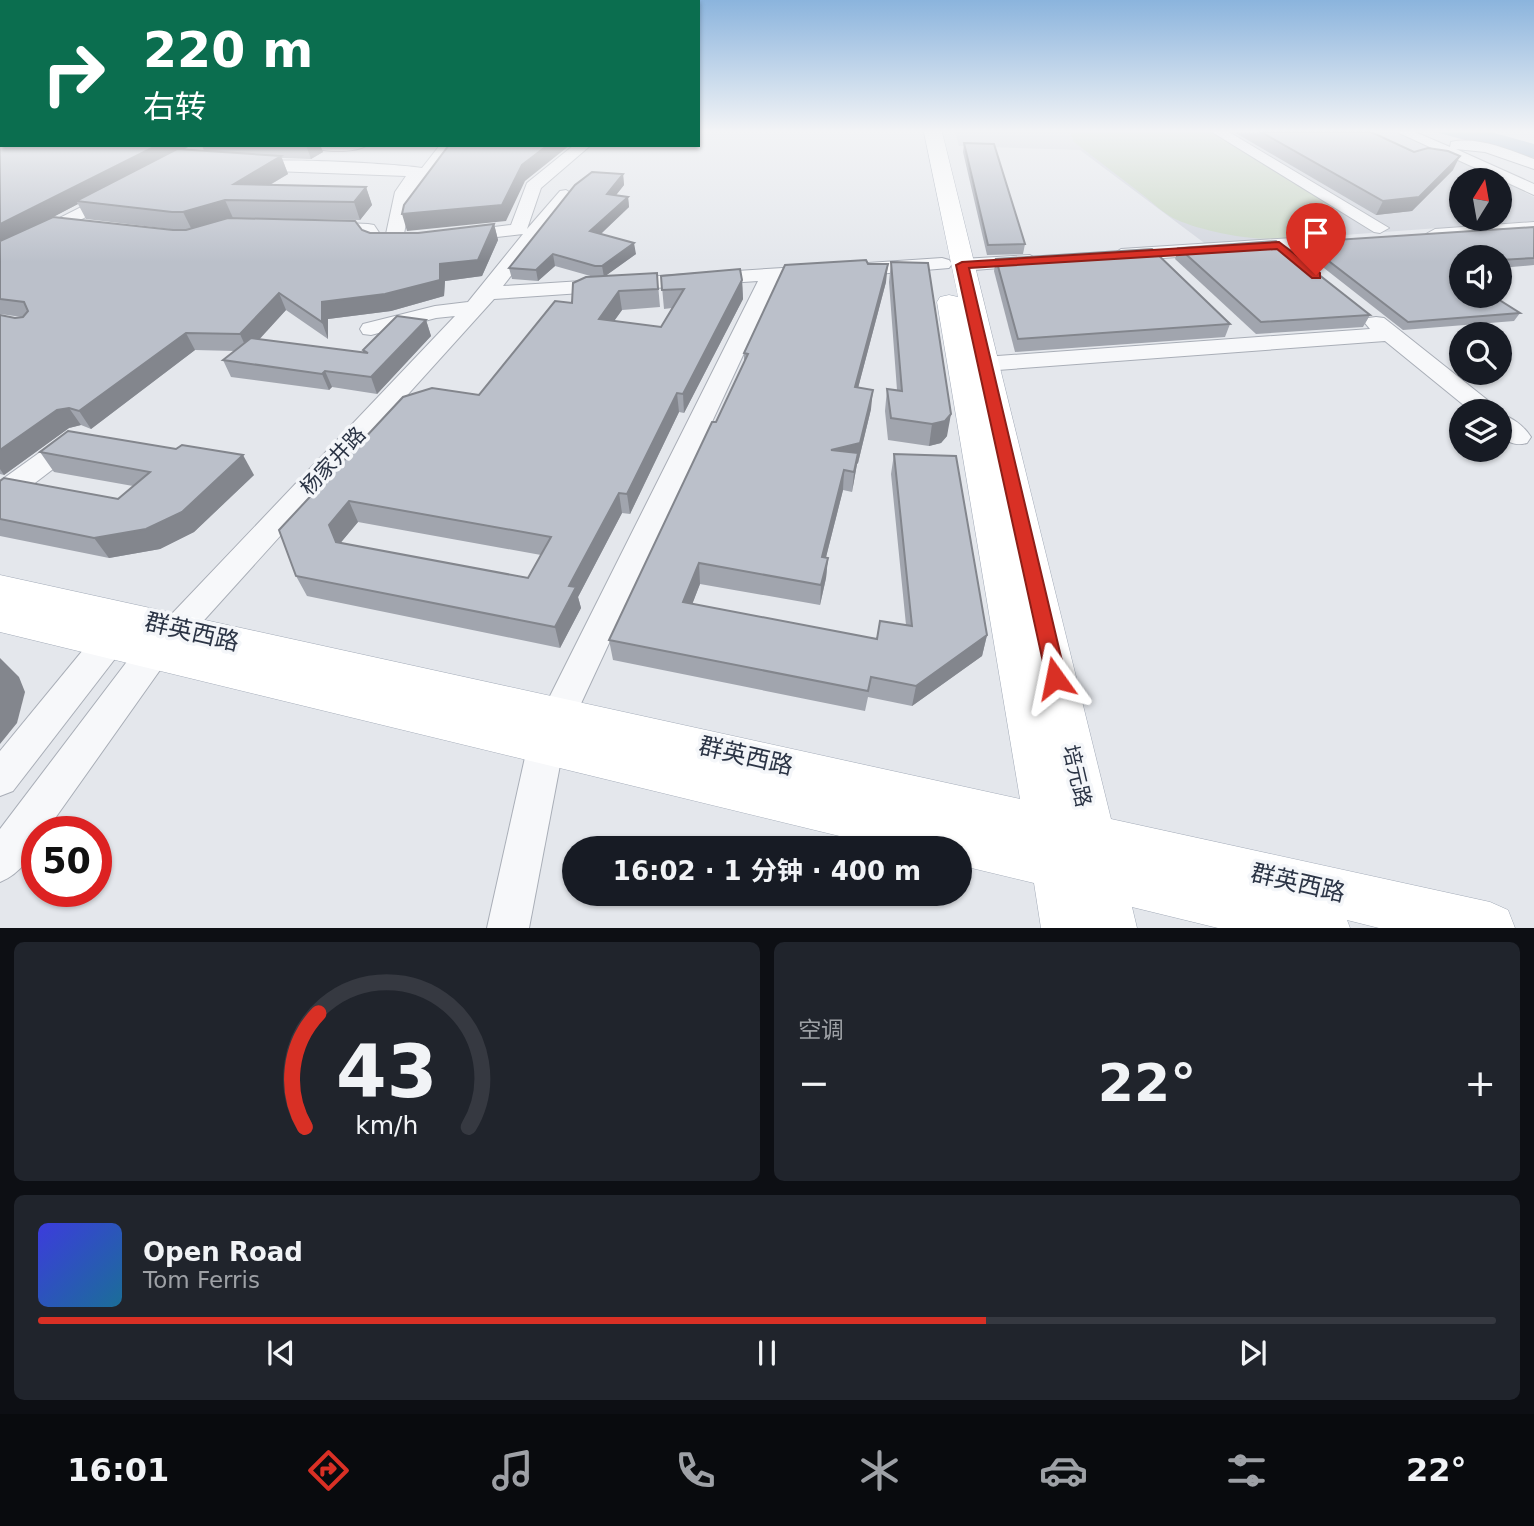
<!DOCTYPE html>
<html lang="zh">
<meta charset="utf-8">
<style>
body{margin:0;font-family:"DejaVu Sans","Noto Sans SC",sans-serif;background:#20242c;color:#f1f3f6;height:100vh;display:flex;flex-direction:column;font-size:26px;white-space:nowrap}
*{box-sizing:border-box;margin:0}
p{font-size:23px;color:#9ea1a6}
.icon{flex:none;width:38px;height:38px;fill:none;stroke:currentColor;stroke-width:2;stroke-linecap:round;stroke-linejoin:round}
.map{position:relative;height:928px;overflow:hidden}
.sheet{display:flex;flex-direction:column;gap:14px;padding:14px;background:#0d0f14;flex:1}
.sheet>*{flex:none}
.top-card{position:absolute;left:0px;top:0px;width:700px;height:147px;box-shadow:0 2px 5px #0004;background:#0b6e4f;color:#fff;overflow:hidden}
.needle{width:46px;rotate:11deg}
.tools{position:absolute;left:1449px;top:168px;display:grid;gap:14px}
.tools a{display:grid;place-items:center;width:63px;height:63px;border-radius:50%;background:#171b24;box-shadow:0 2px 5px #0004;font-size:35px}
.speed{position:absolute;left:21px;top:816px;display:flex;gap:14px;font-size:35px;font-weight:700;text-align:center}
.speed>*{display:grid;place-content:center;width:91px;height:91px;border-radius:50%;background:#171b24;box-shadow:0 2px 5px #0004;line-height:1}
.speed .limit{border:10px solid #d22;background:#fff;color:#111}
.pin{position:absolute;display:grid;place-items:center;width:60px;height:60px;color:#fff;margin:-72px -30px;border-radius:50% 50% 50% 0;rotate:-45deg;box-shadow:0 0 7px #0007}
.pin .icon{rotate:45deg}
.me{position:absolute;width:77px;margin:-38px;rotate:348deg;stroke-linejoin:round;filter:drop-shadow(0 0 5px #0008)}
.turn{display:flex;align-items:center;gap:24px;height:147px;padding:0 28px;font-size:32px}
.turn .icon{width:91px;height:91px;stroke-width:2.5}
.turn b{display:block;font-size:49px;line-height:60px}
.big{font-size:52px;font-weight:700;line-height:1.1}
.sheet .card{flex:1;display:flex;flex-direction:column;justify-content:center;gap:10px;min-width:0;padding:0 24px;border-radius:10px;background:#20242c}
.sheet .dial{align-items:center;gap:0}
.dial svg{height:182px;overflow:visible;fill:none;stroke:#363941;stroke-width:7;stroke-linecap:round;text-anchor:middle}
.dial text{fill:#f1f3f6;stroke:none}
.song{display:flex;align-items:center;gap:21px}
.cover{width:84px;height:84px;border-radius:10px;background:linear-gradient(135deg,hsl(240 70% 55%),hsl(200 70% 35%))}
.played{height:7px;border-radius:4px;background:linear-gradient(90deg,#d93025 65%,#363941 65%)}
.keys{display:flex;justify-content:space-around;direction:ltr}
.heat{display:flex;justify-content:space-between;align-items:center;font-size:38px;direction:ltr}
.sheet .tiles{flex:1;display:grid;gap:14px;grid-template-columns:1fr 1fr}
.card:last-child{grid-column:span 2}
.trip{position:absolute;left:562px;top:836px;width:410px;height:70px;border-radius:35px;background:#171b24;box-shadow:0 2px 5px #0004;font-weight:700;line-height:70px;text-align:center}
.dock{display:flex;height:112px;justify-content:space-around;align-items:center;background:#090b0e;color:#9ea1a6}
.dock .icon{width:49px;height:49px}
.dock .selected{color:#d93025}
.dock b{font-size:32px;color:#f1f3f6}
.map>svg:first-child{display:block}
</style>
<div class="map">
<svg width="1534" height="928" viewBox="0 0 1534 928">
<rect width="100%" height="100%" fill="#e4e7ec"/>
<!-- built -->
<path fill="#d2d6de" d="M955,132H1395L1499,180H1461V219H1500V180L1534,197V221L1207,245L1080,150L959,146Z"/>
<!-- green -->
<path fill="#c9d6c5" d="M1070,132H1213L1329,201L1335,211L1334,221C1307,254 1207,235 1173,218C1162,212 1152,202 1143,195C1120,177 1097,160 1074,142Z"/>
<!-- water -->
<path fill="#9fb4cc" d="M1435,132H1491L1534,144V158Z"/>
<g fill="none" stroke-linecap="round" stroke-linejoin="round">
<defs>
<g id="minor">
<path d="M1212,132H1229L1389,228L1380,233L1374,232Z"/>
<path d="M1397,132H1415L1450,147L1451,142C1478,136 1509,150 1534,159V169L1485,152L1456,149L1534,184V195Z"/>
<path d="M178,145H204L207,151L175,170H163L161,167L163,164L189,150Z"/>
<path d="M309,145H367C357,153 319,153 309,145Z"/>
<path d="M440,145H455L418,196L411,197L403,239C396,248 379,246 369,244L362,234L324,232L315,227L324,222L368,224L374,225L380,234H386L395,192L406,176L249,170L241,165C251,155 401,164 422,168Z"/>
<path d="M574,145H591L541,188L527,229L560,191L566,190L574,195L503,286L783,268L793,274L790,278L778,280L571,725L559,729L547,725L541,714L758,281L494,299L188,638L177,642L166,638L161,629L166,620L455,316L436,318L371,335L363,334L360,329L363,324L435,306L468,302L523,234L462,241L453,236L462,231L511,225L527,183Z"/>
<path d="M113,191L119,192L121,196L119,200L0,261V248Z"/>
<path d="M1534,222V232L1435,239L1426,234L1435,229Z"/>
<path d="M1338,235L1347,241L1345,245L1121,261L1112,255L1121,249Z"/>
<path d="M1030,255L1040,261L1037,265L962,271L952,265L962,259Z"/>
<path d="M942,258L949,260L952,264L949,268L853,276L843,270L853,264Z"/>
<path d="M1376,317L1384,318L1398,329L1495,406L1498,411H1471L1385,341L984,371L976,369L973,364L976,359L984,357L1370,329L1365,323L1368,318Z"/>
<path d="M1500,414C1512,417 1524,426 1531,437L1527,443C1515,446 1509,443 1500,435Z"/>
<path d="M73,433L82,435L86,441L82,447L10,502L0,504V481L64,435Z"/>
<path d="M109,629L121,633L125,642L121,651L13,791L0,796V751L97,633Z"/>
<path d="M153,639L165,643L169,653L165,663L46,831H37C37,853 20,874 0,882V829L141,643Z"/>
<path d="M546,728L559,732L564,744L529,928H487L528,744L533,732Z"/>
</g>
<path id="major" d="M924,132H942L1111,819L1490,902L1508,910L1515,928H1379L1347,920L1350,928H1218L1132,907L1137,928H1041L1034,883L959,865V849H893L0,632V575L1020,799L937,302L940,297L949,295L958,297Z"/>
</defs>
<!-- minor casing -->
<use href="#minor" stroke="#a9aeb7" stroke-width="2"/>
<!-- major casing -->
<use href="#major" stroke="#a3abb8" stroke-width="1"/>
<!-- minor -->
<use href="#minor" fill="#f7f8fa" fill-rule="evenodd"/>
<!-- major -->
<use href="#major" fill="#fff" fill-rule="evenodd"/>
</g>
<!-- wall -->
<g fill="#a1a5ae" fill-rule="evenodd">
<path d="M1234,132H1371L1453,170L1412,211L1376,215Z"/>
<path d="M0,143L204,151L202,145H320L323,152L311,159L282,158L288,174L270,185L366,187L372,205L360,220L235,218L362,230L370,233H418L494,224L498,240L482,276L445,281L444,296L391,311L328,319V339L286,310L259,339L364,353L363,350L426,320L431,336L377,394L332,387L329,390L231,377L223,360L235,351L195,350L91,429L81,425L69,428L4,475L0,474V315L15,318L22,317L0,314ZM78,204L86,219L178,230L53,217Z"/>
<path d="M964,143L1025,244L1023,254L987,255L963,152Z"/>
<path d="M623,174L624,185L616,195L628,197L629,207L601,234L636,254L605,276L657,273L660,307L622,310L614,321L661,327L672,308L664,309L661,276L742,280L743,299L684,413L679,412L630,514L622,513L578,597L581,608L560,648L307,596L296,576L279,530L479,395L572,303L594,277L555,266L538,281L512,279L509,268ZM358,522L541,555L528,578L340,543Z"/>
<path d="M1534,227V265L1500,268V257H1461V296L1520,313L1514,321L1403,330L1301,250L1304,242Z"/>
<path d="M1179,248L1370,315L1363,327L1256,334L1175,259Z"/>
<path d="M996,259L1230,324L1225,337L1015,352L994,271Z"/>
<path d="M891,262L947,436L941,443L929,446L888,440L885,411L887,389L897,390L889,282Z"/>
<path d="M868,264L886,282L858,388L871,409L858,463L857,464L852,492L843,490L826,557L828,558L826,578L820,605L700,584L692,604L877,639L906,625L891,474L894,454L987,635L982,656L912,706L868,697L865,711L613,660L609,640L716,422L744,362V353Z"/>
<path d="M40,452L254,475L194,532L160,549L109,558L0,536V481L118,499L133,486L54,472Z"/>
</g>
<!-- shaded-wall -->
<g fill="#83868d">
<path d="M158,145H192L83,202L76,201L78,204L0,245V224Z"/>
<path d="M306,145H320L323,152L311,159Z"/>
<path d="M548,145H570L525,181L506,221L407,231L402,214L522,165Z"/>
<path d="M281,156L288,174L244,200L234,184Z"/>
<path d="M1460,156L1453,170L1412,211L1376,215L1383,201Z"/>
<path d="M623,174L624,185L609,204L607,194Z"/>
<path d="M366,187L372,205L360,220L354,202Z"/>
<path d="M628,197L629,207L592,242L590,231Z"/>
<path d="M225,200L233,218L192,230L183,212Z"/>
<path d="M494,224L498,240L482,276L445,281L444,296L391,311L328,319V339L322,322V302L440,264Z"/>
<path d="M634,243L636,254L604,277L602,266Z"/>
<path d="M553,254L555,266L538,281L536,270Z"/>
<path d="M888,264L886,282L853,407L855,387Z"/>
<path d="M742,280L743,299L684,413L683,394Z"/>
<path d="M619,291L622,310L602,338L599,319Z"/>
<path d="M279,293L286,310L248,352L240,334Z"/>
<path d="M426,320L431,336L377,394L371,377Z"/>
<path d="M186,333L195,350L91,429L79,411Z"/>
<path d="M325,371L332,387L329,390L322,374Z"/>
<path d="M873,390L871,409L858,463L857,464L852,492L854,472L831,450Z"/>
<path d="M677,393L679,412L630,514L627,494Z"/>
<path d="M69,408L81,425L69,428L4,475L0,469V450L57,410Z"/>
<path d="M951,414L947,436L941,443L929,446L932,424Z"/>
<path d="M243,455L254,475L194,532L160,549L109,558L94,538Z"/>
<path d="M844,470L843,490L821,577L822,557Z"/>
<path d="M619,493L622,513L578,597L581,608L560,648L555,627L569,586Z"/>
<path d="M349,501L358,522L338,546L346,563L329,525Z"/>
<path d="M828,558L826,578L820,605L821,585Z"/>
<path d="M699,563L700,584L685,623L683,602Z"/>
<path d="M987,635L982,656L912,706L916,686Z"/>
<path d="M0,658L19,677L25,692L17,723L0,744Z"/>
</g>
<!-- building -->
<g fill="#bbc0ca" stroke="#83868d" stroke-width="2" fill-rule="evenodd">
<path d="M1261,132H1371L1414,152L1428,148L1448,151L1460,156L1419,197L1383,201Z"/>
<path d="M0,143H2V145H158L0,224Z"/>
<path d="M964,143L994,144L1025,244L988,245Z"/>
<path d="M449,145H548L522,165L502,205L402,214L404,205Z"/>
<path d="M177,149L281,156L234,184L366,187L354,202L225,200L183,212H172L76,201Z"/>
<path d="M592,172L623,174L607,194L628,197L590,231L634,243L602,266H595L553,254L536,270L509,268L575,185Z"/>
<path d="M53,217L173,230H186L228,218L355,221L362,230L370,233H418L494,224L478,260L440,264V280L385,294L322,302V322L279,293L240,334L186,333L79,411L69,408L57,410L0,450V315L15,318L23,317L28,311L24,302L0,299V241Z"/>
<path d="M1534,227V258L1500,260V257H1461V296H1493L1520,313L1408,322L1304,242Z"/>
<path d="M1276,241L1370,315L1261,322L1179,248Z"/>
<path d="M1152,249L1230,324L1018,339L996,259Z"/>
<path d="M866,260L868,264H888L855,387L873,390L860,443L831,450L858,453L854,472L844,470L822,557L828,558L821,585L699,563L683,602L877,639L880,621L912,626L894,454L956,456L987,635L916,686L871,677L868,691L609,640L712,422H716L748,354L744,353L785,265Z"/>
<path d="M891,262L928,263L951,414L945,421L932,424L891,418L887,389L902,391Z"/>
<path d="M740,269L742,280L683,394L677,393L627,494L619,493L569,586L576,587L555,627L296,576L279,530L403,397L432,388L479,395L555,301L572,303L573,283L586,277L657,273L658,289L619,291L599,319L661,327L684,289L662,290L661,276ZM349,501L551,537L528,578L336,542L329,525Z"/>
<path d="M397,316L426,320L371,377L325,371L322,374L223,360L251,338L368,353L363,350Z"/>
<path d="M68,431L176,449L182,445L243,455L182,512L146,529L94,538L0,519V481L4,478L118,499L150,472L40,452Z"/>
</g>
<!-- sky -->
<linearGradient id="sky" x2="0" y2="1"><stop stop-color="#8bb4dd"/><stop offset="0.5" stop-color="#f3f4f6"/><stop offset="1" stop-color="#f3f4f6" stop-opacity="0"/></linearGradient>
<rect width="1534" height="262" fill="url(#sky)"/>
<!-- route -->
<path fill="#d93025" stroke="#8d1f18" stroke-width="2" d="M1279,242L1320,273V278H1312L1277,249L969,268L1066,678L1063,685L1055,687L1048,685L956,265L962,262Z"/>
<g text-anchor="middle" stroke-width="7" stroke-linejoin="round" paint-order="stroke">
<!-- street labels -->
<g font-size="21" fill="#2b3445" stroke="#f4f6f9">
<text transform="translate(333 461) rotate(-47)" y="7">杨家井路</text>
<text transform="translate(1077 776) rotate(77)" y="7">培元路</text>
</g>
<!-- near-street labels -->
<g font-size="24" fill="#2b3445" stroke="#f4f6f9">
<text transform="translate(192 632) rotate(13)" y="8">群英西路</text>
<text transform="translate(746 756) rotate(13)" y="8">群英西路</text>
<text transform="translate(1298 883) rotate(13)" y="8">群英西路</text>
</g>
</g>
</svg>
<div class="tools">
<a><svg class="needle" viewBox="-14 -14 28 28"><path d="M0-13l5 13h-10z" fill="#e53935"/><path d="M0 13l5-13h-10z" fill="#9ea1a6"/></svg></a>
<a><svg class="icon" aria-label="sound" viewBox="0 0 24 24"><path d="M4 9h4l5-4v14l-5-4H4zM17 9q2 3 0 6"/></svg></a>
<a><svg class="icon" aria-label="search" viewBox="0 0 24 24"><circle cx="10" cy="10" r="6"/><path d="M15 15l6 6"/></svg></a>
<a><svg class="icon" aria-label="layers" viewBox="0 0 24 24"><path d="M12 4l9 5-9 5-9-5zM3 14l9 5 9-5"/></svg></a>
</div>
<div class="speed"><div class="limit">50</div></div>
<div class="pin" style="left:1316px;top:275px;background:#d93025"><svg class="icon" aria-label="arrive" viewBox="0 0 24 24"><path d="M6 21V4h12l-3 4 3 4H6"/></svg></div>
<svg class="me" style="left:1055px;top:678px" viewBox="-20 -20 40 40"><path d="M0-17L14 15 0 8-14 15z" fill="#d93025" stroke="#fff" stroke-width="4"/></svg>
<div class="trip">16:02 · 1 分钟 · 400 m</div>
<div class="top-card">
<div class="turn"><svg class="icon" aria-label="right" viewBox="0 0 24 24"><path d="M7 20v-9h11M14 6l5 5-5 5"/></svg><div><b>220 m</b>右转</div></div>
</div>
</div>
<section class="sheet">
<div class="tiles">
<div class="card dial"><svg viewBox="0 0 100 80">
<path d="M14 69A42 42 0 1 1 86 69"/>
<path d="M14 69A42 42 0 0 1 20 19" stroke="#d93025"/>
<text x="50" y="56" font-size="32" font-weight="700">43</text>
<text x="50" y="72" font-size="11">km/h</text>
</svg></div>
<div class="card"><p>空调</p>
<div class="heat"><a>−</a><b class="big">22°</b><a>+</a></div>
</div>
<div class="card">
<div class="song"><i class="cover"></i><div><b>Open Road</b><p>Tom Ferris</p></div></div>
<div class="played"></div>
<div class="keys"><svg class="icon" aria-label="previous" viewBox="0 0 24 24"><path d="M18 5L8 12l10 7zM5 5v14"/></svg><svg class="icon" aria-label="pause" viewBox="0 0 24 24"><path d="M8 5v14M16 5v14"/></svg><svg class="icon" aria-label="next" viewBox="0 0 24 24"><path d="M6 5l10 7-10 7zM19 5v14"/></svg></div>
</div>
</div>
</section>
<nav class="dock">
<b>16:01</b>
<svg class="icon selected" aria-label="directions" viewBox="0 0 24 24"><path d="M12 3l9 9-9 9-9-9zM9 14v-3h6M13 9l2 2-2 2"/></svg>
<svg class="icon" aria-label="music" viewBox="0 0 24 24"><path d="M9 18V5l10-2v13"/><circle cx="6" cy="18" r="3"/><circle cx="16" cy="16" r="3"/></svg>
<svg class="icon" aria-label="phone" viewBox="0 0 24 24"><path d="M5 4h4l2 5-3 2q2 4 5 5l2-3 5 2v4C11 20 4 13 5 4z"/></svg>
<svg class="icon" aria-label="climate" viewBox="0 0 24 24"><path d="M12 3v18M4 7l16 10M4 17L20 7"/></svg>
<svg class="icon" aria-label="car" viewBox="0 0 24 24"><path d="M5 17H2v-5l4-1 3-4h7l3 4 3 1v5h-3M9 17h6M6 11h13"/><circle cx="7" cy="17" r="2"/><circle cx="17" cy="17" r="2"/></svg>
<svg class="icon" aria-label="filters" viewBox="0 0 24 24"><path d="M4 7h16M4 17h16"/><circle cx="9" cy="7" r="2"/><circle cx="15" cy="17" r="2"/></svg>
<b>22°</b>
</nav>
